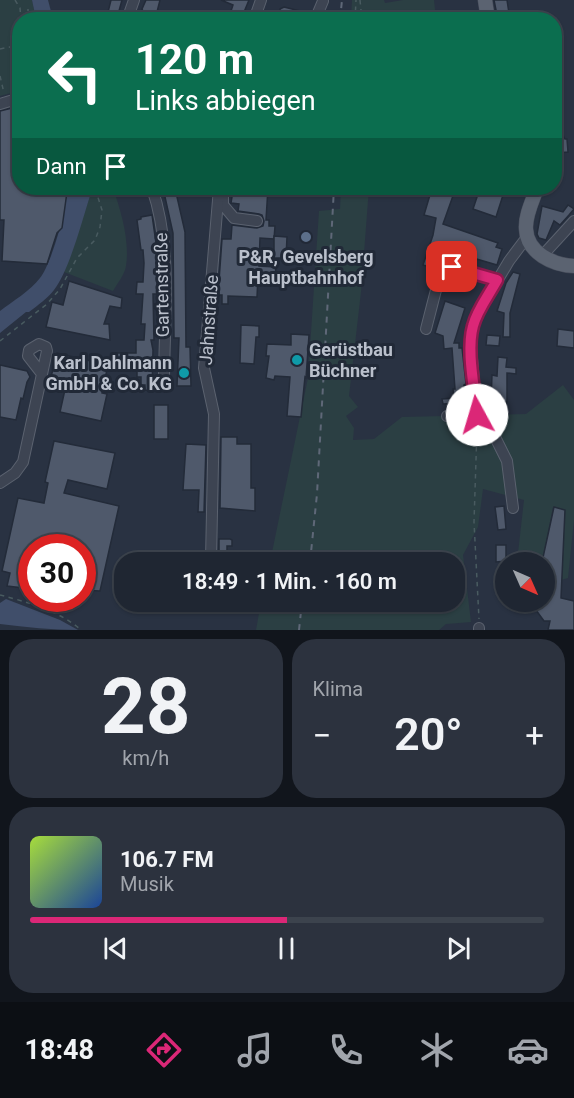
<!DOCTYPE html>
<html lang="de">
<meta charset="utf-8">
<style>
body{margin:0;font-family:Roboto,sans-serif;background:#2c323e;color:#f1f3f6;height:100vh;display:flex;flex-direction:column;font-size:22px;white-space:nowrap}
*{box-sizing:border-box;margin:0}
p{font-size:20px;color:#a1a5ac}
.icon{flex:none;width:33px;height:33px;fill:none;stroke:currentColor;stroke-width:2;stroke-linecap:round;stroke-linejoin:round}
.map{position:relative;height:630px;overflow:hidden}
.details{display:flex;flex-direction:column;gap:9px;padding:9px;background:#11151c;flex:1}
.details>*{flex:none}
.banner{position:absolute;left:12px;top:12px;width:550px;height:183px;border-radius:24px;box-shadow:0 2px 4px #0004,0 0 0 2px #3c434d;background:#0b6e4f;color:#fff;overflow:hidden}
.needle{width:39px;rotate:135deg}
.tools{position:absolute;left:495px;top:552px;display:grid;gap:12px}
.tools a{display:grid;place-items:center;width:60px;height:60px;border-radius:50%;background:#1f2632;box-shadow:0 2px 4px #0004,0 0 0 2px #3c434d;font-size:30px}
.speed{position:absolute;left:18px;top:534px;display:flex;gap:12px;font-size:30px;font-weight:700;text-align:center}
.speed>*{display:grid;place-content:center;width:78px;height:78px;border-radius:50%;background:#1f2632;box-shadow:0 2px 4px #0004,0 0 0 2px #3c434d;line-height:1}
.speed .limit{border:9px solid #d22;background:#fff;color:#111}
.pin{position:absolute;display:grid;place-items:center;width:51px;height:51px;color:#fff;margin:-26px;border-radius:12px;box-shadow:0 3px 9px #0006}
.me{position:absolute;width:66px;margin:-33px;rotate:354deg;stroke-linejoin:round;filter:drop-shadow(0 0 4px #0008)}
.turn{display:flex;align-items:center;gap:21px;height:126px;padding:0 24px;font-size:27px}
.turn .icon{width:78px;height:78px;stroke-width:2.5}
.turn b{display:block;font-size:42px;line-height:51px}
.then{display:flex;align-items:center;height:57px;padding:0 24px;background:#0003;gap:12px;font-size:22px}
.big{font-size:45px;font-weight:600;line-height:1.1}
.details .card{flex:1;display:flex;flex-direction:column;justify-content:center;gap:9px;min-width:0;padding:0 21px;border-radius:24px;background:#2c323e}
.details .dial{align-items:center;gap:0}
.dial b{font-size:78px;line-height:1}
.song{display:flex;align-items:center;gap:18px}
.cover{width:72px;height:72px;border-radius:9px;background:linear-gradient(135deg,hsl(80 70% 55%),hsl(220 70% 35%))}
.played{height:6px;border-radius:3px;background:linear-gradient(90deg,#db2777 50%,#3c434d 50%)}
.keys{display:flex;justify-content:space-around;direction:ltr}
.heat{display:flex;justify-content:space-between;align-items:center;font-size:33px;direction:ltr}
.details .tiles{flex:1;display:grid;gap:9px;grid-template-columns:1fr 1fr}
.card:last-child{grid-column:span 2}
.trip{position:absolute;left:114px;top:552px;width:351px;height:60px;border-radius:24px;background:#1f2632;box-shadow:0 2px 4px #0004,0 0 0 2px #3c434d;font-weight:600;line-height:60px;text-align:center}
.dock{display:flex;height:96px;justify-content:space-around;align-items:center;background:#0c0f14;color:#a1a5ac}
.dock .icon{width:42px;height:42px}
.dock .current{color:#db2777}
.dock b{font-size:27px;color:#f1f3f6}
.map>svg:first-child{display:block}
</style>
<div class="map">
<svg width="574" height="630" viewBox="0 0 574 630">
<rect width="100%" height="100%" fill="#293242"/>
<!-- green -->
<g fill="#2b3f43">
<path d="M0,0H32L36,19L20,20L19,91L0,96Z"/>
<path d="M352,0H384L385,3L403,0H434L436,19H351Z"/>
<path d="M88,188H113C121,211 130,241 126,266C125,274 117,284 113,291L64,272L90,196Z"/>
<path d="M341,188H369L361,292L349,396L358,407L346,416L354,428L353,440L374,439L402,417L526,414L563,385L574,400V520L568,578L561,580L565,510L553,507L542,562H517L524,500L483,489L478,527L463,555L471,622L446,624L439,630H256L261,602H454V562H270L308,378L319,211L340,209Z"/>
</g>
<!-- water -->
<g fill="#404e6a">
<path d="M32,0H48L53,19H36Z"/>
<path d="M66,188H88L90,196C82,221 69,271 54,290C47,299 38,305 29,312H26L0,333V311C13,301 30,291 40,278C51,265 69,204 66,188Z"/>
<path d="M6,599L60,620L78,630C52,630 26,627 0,624V603Z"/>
</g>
<!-- building -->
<g fill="#4f596b" stroke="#232b39" stroke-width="1.5">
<path d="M111,0H122L119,11H118L114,20H106Z"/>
<path d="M146,0H160L155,20H141L143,11L142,9Z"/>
<path d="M221,0H249L242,17L237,15L235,20H228L233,5Z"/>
<path d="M494,0H507L510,20H498Z"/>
<path d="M284,7L300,11L298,20H281L280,9Z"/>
<path d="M20,106V188H59V191L67,192L62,228L57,233L47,264L2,261L4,220H0V111Z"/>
<path d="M555,120L565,139H567L568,152L557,153Z"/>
<path d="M163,188H175L185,232L186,347H190L191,386H177L179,338H174L173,233Z"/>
<path d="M227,188H268L266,220H269V226H275L274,239L260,238L259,266L276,267L275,277H258L257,297L228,296V304H222V295H218L222,239H231L232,225L257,228L263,226L264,221L262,215L259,214L238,211L239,204L231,203L232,197Z"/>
<path d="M432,188L454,193L443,224L498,243L496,247L502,249L497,265L446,250L440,270L423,265L433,235L436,218L424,215Z"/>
<path d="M480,188L505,189L496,217L473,209Z"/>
<path d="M568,205L574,209L569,215L560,225L554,221L546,240L539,238L537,234L542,206L563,212Z"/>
<path d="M152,215L156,243L157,274V294H153L154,340H151L153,350L152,391L145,390V385H141V377H137V364L115,366V353H136V340H144L145,324H141L143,294H136L137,282H143L144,263L143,250H141L137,220L141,219V217Z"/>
<path d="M274,236L287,237L286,258H274Z"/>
<path d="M513,272L520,274L510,313V337H503L504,313L497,311L506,283Z"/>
<path d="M69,281L122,298L121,308L110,306L104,324H109L110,340L46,327L52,302L63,305Z"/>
<path d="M445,301L465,308L454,343H459V348H462L466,384L464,385V403L443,404L442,399L454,398L453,389H455L452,348L444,349L443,336L435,333Z"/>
<path d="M241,325L259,326V337H256L254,364L240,363Z"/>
<path d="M558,329L574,331V348L557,346Z"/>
<path d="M291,334L309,335L306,378L305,377L301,417L287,416L290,377L275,376L274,380L266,378L269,356H266L267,344L291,345Z"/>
<path d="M487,335L500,336L499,346L486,345Z"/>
<path d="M57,353L108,365L102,393L107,394L101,421L60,412L66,385L50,381Z"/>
<path d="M498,357L507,358L506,367L516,368V374L507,373V402L491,401L492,375L497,376Z"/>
<path d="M0,365L27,371L30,377L27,382L23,399L21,398L16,420L0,417Z"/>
<rect x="154" y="405" width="14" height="34"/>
<path d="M221,437H237V444H251V488H255V511L220,508Z"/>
<path d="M54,441L115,453L107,489L68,480L64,493L119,506L100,591L82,590V548H32V589L7,586L10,573L2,571L18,498L44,503L48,483L45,482Z"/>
<path d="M186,444L206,445L204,512H198L199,490H183Z"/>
<path d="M504,506L506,529L498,530L495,507Z"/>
<path d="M554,507L565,510L561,598L574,601V630H548L550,621H544L533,606L534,602H544V562H542Z"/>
<path d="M219,539H230L232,540V546H227V551H219Z"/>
<path d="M496,545H506V561L496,562Z"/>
</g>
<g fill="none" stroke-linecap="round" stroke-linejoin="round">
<defs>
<g id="minor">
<path d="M127,20L134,0"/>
<path d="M254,20L261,0"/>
<path d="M315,20L323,1"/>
<path d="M0,104L20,98"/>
<path d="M152,188C173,249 164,320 164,384"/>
<path d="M223,194V205L234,218L257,221"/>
<path d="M542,256L574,221"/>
<path d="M426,329L436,290L452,267L497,281"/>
<path d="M447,416L477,415"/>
<path d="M0,483L15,473L23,462L47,351L46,347L39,344L29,350L28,356L42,374"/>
<path d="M513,508L507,461L490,427L477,415L471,347L472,327L478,313L509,261L527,237"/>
<path d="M211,560L214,414L204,368L219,188"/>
<path d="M479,630V628"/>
</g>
<g id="major">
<path d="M485,0L488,20"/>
<path d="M537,188C533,200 525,215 526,229C527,253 553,265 574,266"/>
</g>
</defs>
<!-- minor casing -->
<use href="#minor" stroke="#5b626f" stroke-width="12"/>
<!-- major casing -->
<use href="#major" stroke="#474d5b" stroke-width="15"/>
<!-- path -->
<g stroke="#495b60" stroke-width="1.5" stroke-dasharray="4.5 4.5" stroke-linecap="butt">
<path d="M15,0L20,8L21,20"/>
<path d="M360,0L362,20"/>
<path d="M28,20V9"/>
<path d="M355,20L356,0"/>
<path d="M0,49L19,45L20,41"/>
<path d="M0,76L4,93"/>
<path d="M0,341L47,304L60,289L77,258L95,240L100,227L102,210L95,188"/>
<path d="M477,429L474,522L479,619"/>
<path d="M0,595C27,602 60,611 81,630"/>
</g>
<!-- minor -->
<use href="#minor" stroke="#3d4452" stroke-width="10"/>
<!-- major -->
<use href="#major" stroke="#5b6371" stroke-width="14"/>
<!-- rail -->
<g stroke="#5f6878" stroke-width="2" stroke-dasharray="6 6" stroke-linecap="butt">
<path d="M340,20L342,0"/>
<path d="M310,562L317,494L334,188"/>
<path d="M299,630L302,602"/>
</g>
</g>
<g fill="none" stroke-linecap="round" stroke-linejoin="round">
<defs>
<path id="route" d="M452,267L497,280C489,295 477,310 473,326C466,351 475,389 477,415"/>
</defs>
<!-- route casing -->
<use href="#route" stroke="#8e194d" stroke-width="15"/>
<!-- route -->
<use href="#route" stroke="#db2777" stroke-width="10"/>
</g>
<!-- markers -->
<circle fill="#5c6f8a" stroke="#212937" stroke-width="2" cx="306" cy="237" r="6"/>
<g fill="#0f9aa8" stroke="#212937" stroke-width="2">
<circle cx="297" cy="360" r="6"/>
<circle cx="184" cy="373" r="6"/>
</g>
<g text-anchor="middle" stroke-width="6" stroke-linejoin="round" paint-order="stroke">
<!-- poi labels -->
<g font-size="18" font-weight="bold" fill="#bac0cc" stroke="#212937">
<text x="306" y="263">P&amp;R, Gevelsberg<tspan x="306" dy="21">Hauptbahnhof</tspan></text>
<text x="309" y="356" text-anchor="start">Gerüstbau<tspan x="309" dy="21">Büchner</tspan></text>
<text x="172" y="369" text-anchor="end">Karl Dahlmann<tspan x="172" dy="21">GmbH &amp; Co. KG</tspan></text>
</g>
<!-- street labels -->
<g font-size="18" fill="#bac0cc" stroke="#212937">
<text transform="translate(162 285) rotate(-91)" y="6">Gartenstraße</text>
<text transform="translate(209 320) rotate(-86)" y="6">Jahnstraße</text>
</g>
</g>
</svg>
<div class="tools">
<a><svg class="needle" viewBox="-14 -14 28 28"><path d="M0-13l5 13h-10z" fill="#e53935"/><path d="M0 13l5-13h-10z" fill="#a1a5ac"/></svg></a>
</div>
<div class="speed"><div class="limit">30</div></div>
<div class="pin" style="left:452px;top:267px;background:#d93025"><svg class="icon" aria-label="arrive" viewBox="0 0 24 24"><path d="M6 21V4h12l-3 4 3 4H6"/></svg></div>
<svg class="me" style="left:477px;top:415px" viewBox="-20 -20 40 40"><circle r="19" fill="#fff"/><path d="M0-13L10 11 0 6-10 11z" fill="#db2777"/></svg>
<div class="trip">18:49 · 1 Min. · 160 m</div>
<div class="banner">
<div class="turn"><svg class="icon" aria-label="left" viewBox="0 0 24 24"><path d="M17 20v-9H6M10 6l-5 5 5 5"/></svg><div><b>120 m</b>Links abbiegen</div></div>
<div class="then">Dann<svg class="icon" aria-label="arrive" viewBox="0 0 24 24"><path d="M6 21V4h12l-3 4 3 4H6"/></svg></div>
</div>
</div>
<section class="details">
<div class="tiles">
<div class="card dial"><b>28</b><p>km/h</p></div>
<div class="card"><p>Klima</p>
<div class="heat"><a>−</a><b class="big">20°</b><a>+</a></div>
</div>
<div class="card">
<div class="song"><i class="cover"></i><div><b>106.7 FM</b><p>Musik</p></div></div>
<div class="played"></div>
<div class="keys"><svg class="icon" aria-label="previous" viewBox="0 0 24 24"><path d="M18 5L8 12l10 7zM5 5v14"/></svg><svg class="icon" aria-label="pause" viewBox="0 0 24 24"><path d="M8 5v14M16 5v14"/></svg><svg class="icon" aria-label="next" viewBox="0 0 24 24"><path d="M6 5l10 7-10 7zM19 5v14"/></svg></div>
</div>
</div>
</section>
<nav class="dock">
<b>18:48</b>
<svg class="icon current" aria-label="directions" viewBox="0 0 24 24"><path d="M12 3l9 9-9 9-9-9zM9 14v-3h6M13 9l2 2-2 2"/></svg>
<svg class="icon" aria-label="music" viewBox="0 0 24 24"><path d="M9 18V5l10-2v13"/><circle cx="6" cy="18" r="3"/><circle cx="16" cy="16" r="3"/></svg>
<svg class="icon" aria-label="phone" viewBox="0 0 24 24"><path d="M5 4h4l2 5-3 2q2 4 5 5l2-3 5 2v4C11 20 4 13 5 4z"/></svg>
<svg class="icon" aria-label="climate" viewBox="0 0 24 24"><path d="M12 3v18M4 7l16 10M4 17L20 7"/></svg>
<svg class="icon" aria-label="car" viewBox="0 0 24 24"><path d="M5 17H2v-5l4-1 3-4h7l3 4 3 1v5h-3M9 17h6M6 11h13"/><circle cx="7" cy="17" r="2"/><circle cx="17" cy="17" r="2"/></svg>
</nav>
